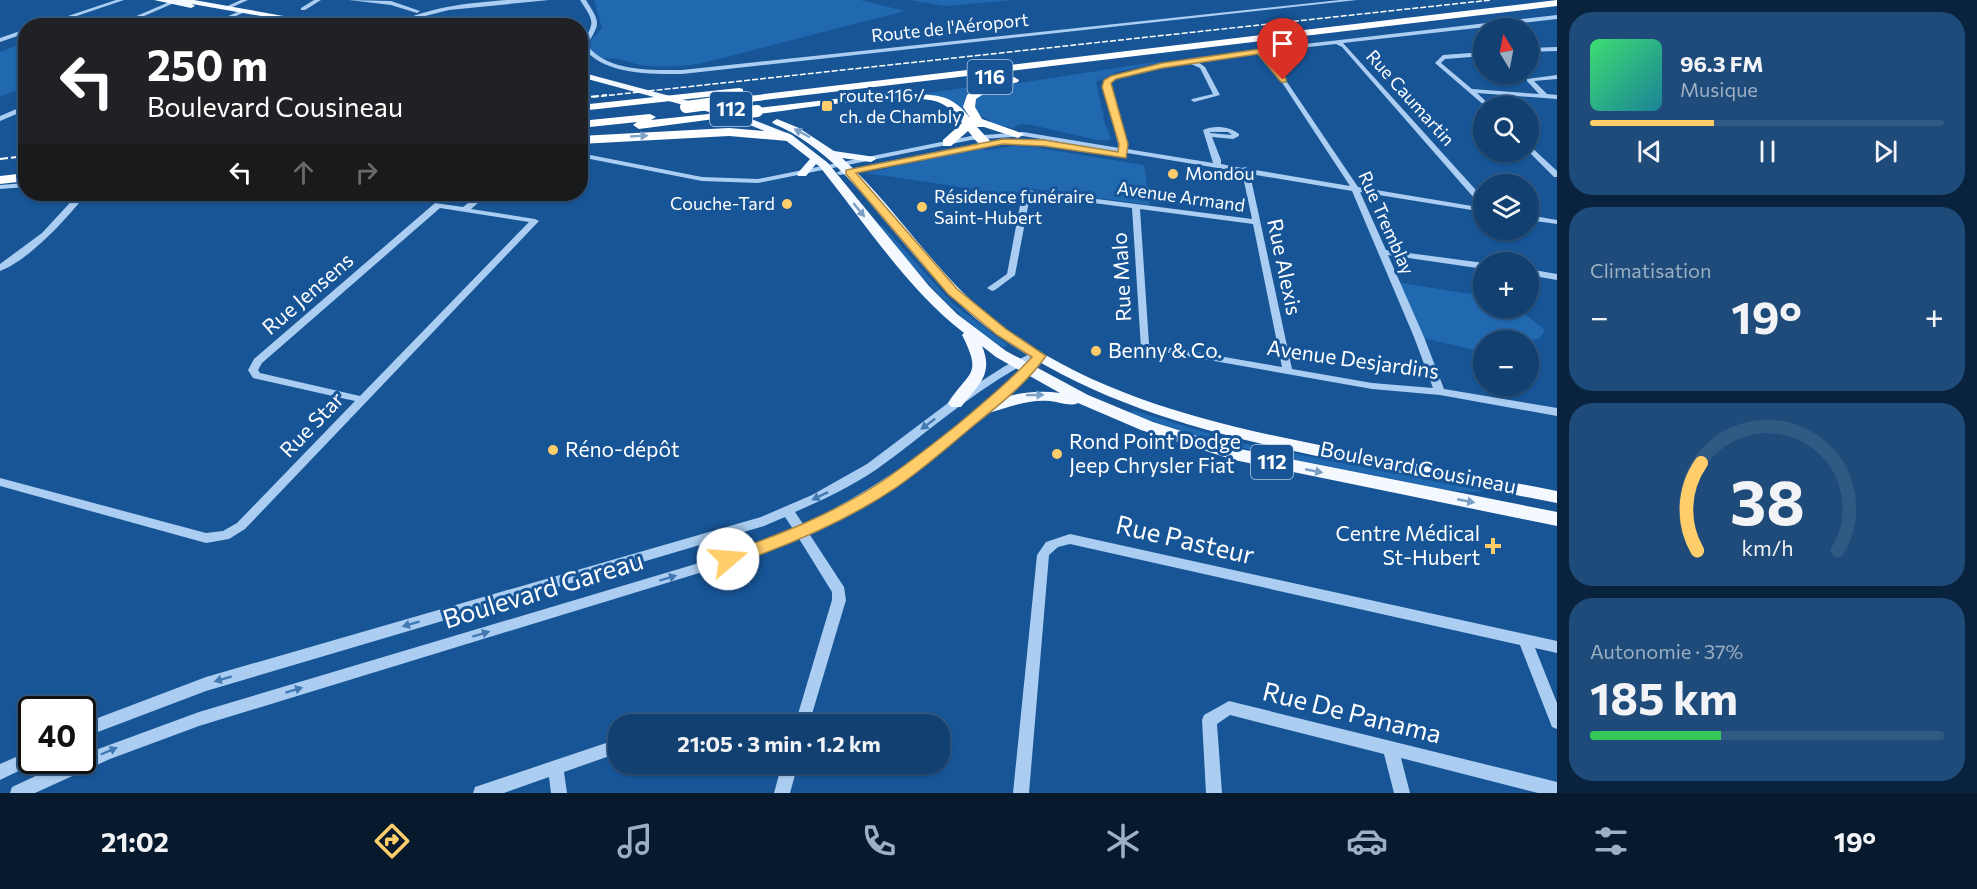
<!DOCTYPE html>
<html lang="fr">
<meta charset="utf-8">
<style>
body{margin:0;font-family:Commissioner,sans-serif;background:#1e4b79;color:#f1f3f6;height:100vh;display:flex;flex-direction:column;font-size:22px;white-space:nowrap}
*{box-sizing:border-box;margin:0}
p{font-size:20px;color:#9cafc3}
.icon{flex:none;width:33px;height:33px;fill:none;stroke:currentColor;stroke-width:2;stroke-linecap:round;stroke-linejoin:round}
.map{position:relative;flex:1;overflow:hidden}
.side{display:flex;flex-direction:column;gap:12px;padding:12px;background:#09233e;width:420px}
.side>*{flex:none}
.banner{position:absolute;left:18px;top:18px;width:570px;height:183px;border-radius:24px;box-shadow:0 2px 4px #0004,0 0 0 2px #305984;background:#202124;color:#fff;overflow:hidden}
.needle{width:39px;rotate:350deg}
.buttons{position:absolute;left:1473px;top:18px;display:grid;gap:12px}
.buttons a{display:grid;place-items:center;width:66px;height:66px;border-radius:50%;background:#114071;box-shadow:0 2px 4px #0004,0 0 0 2px #305984;font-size:30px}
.speed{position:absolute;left:18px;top:696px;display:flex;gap:12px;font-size:30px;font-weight:700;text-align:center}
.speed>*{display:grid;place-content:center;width:78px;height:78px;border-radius:50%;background:#114071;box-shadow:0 2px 4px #0004,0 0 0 2px #305984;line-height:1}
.speed .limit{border:3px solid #111;border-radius:9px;background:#fff;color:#111}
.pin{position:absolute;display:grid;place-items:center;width:51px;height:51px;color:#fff;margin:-62px -26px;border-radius:50% 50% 50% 0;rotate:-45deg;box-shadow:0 0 6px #0007}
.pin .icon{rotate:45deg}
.me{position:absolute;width:66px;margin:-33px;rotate:72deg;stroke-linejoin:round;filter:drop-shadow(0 0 4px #0008)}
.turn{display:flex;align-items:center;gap:21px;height:126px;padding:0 30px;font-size:27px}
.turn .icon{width:78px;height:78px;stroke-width:2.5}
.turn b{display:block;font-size:42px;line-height:51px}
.lanes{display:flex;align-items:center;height:57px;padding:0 30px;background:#0003;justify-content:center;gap:30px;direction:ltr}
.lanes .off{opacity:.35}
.big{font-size:45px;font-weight:700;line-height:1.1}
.side .widget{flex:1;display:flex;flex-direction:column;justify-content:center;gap:9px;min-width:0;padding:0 21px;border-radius:24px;background:#1e4b79}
.side .dial{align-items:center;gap:0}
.dial svg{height:156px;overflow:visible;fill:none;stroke:#305984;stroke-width:7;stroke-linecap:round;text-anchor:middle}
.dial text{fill:#f1f3f6;stroke:none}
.song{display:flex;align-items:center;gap:18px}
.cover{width:72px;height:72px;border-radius:9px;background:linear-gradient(135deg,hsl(140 70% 55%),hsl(190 70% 35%))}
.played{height:6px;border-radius:3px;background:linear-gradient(90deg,#ffcd6a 35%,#305984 35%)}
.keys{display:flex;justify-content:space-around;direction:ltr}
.heat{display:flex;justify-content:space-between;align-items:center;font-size:33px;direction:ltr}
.charge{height:9px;border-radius:4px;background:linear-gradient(90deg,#34c759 37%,#305984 0)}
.trip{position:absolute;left:608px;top:714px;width:342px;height:60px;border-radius:24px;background:#114071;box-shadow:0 2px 4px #0004,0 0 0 2px #305984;font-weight:700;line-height:60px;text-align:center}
.menu{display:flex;height:96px;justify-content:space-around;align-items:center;background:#071a2d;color:#9cafc3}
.menu .icon{width:42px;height:42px}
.menu .active{color:#ffcd6a}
.menu b{font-size:27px;color:#f1f3f6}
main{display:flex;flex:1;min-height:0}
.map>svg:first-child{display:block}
</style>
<main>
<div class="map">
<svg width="1557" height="793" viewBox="0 0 1557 793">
<rect width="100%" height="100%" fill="#175597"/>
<!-- green -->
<g fill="#2068b0">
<path d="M594,0H860L905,11L699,64C680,66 660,68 641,65C633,64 626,60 618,59C602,56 604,64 589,49L591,40L602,28Z"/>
<path d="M909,0H1014L946,6Z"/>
<path d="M25,42V86L0,97V52Z"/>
<path d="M1155,62H1163L1116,72L1096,82L1104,118L1103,119L1111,138L1108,140H1097L1032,125L1020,124L1012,128L995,124L980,115L973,107L976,96L1000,86Z"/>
<path d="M998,83L967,97L964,105L980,132L962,110L921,94Z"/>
<path d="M1013,146L1033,147L1144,165L1150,205L1033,189L1023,190L1020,196L866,173L979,148L987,150Z"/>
<path d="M882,225L953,304L1008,345L1004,348C953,315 917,272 879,226Z"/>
<path d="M1395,282L1483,296L1484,308H1517L1545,330L1540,338L1529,341L1484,340L1483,352L1419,337Z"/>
<path d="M1132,410L1241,443L1484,491C1465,495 1415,484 1394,479C1303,462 1214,446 1131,413Z"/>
</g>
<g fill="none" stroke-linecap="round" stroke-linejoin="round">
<!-- minor -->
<g fill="#aacdf1" fill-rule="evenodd">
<path d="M116,0H124L47,26H38Z"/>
<path d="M174,0H181L121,26H113Z"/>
<path d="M241,0H248L228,9L223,8Z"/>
<path d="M314,0H321L305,10H301V8Z"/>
<path d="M349,0L391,1L420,11L417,13L391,5Z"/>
<path d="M507,0H549L449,10L413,19L399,26H391C426,7 467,3 507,0Z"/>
<path d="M580,0H586C600,23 601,22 587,45C607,72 651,70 682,70L1340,0H1357L682,74C648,74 602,75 581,45C595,22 595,23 580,0Z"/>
<path d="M242,10L247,11L214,26H206Z"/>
<path d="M1557,15V19L1343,43L1484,199V206H1481L1342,47L1336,44L1264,52L1285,79L1358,187L1484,208V212L1360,192L1386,250L1484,263V269L1388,255L1424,337L1444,389L1557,408V416L1440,395L1372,389L1141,348L1132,208L1032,195L1030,196L1015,275L995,290L992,291L987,288L1007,274L1022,195L1027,190L1252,219L1242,172L1127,153L1126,157H1120L1119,152L1023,136L971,140L758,183L702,181L580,157V153L702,177L758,179L971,136L1023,132L1119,148L1103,85L1108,78L1121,73L1236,52ZM1259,53L1281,81L1350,186L1249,169L1245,167L1242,168L1221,164V160L1212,137L1233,139L1239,136V134C1230,126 1213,125 1203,130L1213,163L1127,149L1109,85C1118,71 1174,67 1191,64L1200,68L1213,94L1192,99L1191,100L1194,102L1220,95L1205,67L1198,62ZM1210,132H1228L1232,135L1210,133ZM1250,174L1352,191L1414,337L1433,388L1372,383L1292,369ZM1140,209L1253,224L1282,367L1149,344Z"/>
<path d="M396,16L401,17L386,26H379Z"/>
<path d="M26,29V33L0,42V38Z"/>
<path d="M1557,47V51L1528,52V48Z"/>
<path d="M1484,52V56L1445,59L1441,63L1472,89L1539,94L1527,81V79L1557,75V79L1534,81L1547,94L1557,95V99L1477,93L1491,106H1485L1435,63L1443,55Z"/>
<path d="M26,105V110L0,121V116Z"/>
<path d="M990,141H1041L1045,143L1041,145H990L840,175L836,173L840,171Z"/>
<path d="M1528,144L1557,171V177H1554L1528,151Z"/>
<path d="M26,183V187L0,189V185Z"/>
<path d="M78,194H86C67,219 29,260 0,271V264L42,233Z"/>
<path d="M480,194H488L471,209L535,219L539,221L245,529L229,539L206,543L0,486V478L206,533L223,531L237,523L355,401L253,378L248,370L254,359L435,203L463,207ZM440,208L529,222L360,396L260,373L258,370L262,363Z"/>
<path d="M1528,215L1557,220V224L1528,220Z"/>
<path d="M1528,269L1557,274V280L1528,275Z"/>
<path d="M1036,351L1044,356C1030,375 1011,389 994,404C937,456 878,500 808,532L844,587L846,600L809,724H795L832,600V592L798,537L709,570L199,726L110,759L35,793H10L12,787L70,760H82V755L199,712L709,560L787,531L793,529L785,517L764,526L206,691L82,738V724L206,677L761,517L812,495L867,464L952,400L1005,366ZM1028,362C1014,377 998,389 983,403C928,451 870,493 803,524L795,512C823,500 852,486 877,469C927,433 973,391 1028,362Z"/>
<path d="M1070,534L1557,641V653L1535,648L1557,703V729L1552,727L1520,645L1070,544L1058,547L1049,555L1029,793H1013L1037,555L1046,542Z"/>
<path d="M1229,701L1557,782V793H1538L1401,758L1410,793H1394L1384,754L1230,715L1217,724L1222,793H1206L1202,720L1204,715Z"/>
<path d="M700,714L745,717L750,719L752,724H677L679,719Z"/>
<path d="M618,739V753L564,772L567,793H551L549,777L504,793H473L475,787L481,785Z"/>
<path d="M32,750V760H38L37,762L0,780V764Z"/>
<path d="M782,764H798L790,793H774Z"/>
</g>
<!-- major -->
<g fill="#f4f9ff" fill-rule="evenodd">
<path d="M154,0H194L339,26H318L192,4L195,6L191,8Z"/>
<path d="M580,72L741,115L792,135L828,163L929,286L957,314L1006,351L1088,395L1153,422L1235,448L1557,512V526L1234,460L1141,430L1078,403C1070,407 1059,402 1050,401C1026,399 1008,408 985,414L980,413L977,409L980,405C1006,395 1031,389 1060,393L996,357L982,346C994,375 978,385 961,407H951L948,403C969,371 983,376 962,335L964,333C908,290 864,222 820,167L816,164L806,176H798L797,174L810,159L784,139L735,119L580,77Z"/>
<path d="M777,119L799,128L834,151L875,157L876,159L871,162L842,158C897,208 935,274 994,320C1098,402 1234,429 1361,453C1426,466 1492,478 1557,491V503C1492,490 1426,478 1361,465C1235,440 1107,412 1000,337C957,308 924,267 891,228C856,186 825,146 774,124L772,122Z"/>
</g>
<!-- highway -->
<g fill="#fff" fill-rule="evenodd">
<path d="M1557,0V6L723,105L717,102L723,99Z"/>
<path d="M1014,77L1019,80L1018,82L988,91L976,99L975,107L982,119L1024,134L1018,138L984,127H977L992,143L986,147L977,142L968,131L951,146H943V140L962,123C955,114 949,106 938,102C904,90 797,110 757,114L751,111L757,108L895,92C929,98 947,87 971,119L963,107L967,95L980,87Z"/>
<path d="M739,88L743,89V93L580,111V105Z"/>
<path d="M718,113L724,116L722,118L639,129L633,125L637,122L580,128V121L650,114L656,117L651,120Z"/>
<path d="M729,128L788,133L794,137L788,141L729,136L580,144V136Z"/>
<path d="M26,173V181L0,184V176Z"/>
</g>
<!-- rail-far1 -->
<path stroke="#fff" stroke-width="1.5" stroke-dasharray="6 2" stroke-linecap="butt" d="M593,97L1491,0"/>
<!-- rail -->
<g stroke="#fff" stroke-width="2" stroke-dasharray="8 3" stroke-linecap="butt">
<path d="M580,98L607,95"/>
<path d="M0,159L26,156"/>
</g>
<!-- highway-bridge -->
<g stroke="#fff" stroke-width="12">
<path d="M686,107L723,102"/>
<path d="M718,116L757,111"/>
</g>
</g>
<!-- one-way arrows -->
<defs><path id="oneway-solid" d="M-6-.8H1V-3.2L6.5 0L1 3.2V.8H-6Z" transform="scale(1.5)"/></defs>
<g fill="#7a9fc6">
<use href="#oneway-solid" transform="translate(802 133) rotate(-152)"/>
<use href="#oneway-solid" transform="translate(859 210) rotate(51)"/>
<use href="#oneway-solid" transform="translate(1035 395) rotate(-1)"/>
<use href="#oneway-solid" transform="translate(1314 471) rotate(11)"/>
<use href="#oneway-solid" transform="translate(1466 501) rotate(11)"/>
</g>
<use fill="#7fa2c6" href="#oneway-solid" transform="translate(639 136) rotate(-3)"/>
<g fill="#4379b2">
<use href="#oneway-solid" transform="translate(928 424) rotate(143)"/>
<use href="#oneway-solid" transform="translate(820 496) rotate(154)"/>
<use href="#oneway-solid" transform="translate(668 578) rotate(-17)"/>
<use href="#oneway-solid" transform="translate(411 624) rotate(164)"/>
<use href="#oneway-solid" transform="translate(481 634) rotate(-17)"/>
<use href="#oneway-solid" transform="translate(223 679) rotate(164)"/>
<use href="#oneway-solid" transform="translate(294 690) rotate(-17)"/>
<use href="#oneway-solid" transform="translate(109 751) rotate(-23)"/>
</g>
<!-- route -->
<path fill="#ffcd6a" stroke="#a68545" stroke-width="1.5" d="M1260,49L1286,79V82H1281L1258,54L1162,68L1116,79L1111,83L1128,144L1126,158L1044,146L1003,144L856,173L957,289L1006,329L1046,356C1027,383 999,405 973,426C947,448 922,470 894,489C843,523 785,547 728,566L722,564L719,559L722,555C778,535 834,514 884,480C909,463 933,444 957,425C983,403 1009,382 1032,357L997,335L948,294L846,174V170L1003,139L1044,140L1118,152L1119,144L1102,87L1104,80L1111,76L1162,63Z"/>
<!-- markers -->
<g fill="#ffcd6a" stroke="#175597" stroke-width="2">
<rect x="821" y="100" width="12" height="12" rx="3"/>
<circle cx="1173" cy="174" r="6"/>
<circle cx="787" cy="204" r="6"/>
<circle cx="922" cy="207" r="6"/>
<circle cx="1096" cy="351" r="6"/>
<circle cx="553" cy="450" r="6"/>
<circle cx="1057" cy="454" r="6"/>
<path d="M1490 537h6v6h6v6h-6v6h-6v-6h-6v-6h6z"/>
</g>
<g text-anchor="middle" stroke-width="6" stroke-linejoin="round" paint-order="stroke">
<!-- far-street labels -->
<g font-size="18" fill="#fff" stroke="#175597">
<text transform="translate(950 28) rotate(-6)" y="6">Route de l'Aéroport</text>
<text transform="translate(1410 98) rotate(48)" y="6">Rue Caumartin</text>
<text transform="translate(1181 197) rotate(8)" y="6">Avenue Armand</text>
<text transform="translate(1386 223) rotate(66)" y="6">Rue Tremblay</text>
</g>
<!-- far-poi labels -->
<g font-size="18" fill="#fff" stroke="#175597" text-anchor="start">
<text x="839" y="102">route 116 /<tspan x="839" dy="21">ch. de Chambly</tspan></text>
<text x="1185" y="180">Mondou</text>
<text x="934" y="203">Résidence funéraire<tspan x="934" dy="21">Saint-Hubert</tspan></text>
<text x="775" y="210" text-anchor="end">Couche-Tard</text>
</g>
<!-- shield labels -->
<g fill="#175597" stroke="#b9cce0" stroke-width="1.5">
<rect x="967.5" y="60" width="45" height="34" rx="4.5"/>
<rect x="710" y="92" width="42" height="34" rx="4.5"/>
<rect x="1251" y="445" width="42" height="34" rx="4.5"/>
</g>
<g font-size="20" font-weight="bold" fill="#fff">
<text x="990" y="84">116</text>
<text x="731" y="116">112</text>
<text x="1272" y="469">112</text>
</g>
<!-- street labels -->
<g font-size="21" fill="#fff" stroke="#175597">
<text transform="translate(1284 267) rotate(78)" y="7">Rue Alexis</text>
<text transform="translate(1122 277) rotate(-93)" y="7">Rue Malo</text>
<text transform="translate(308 294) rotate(-41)" y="7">Rue Jensens</text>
<text transform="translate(1353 360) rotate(8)" y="7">Avenue Desjardins</text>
<text transform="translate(312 425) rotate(-46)" y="7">Rue Star</text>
<text transform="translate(1418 468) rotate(11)" y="7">Boulevard Cousineau</text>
</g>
<!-- poi labels -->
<g font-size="21" fill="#fff" stroke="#175597" text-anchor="start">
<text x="1108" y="358">Benny &amp; Co.</text>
<text x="1069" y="449">Rond Point Dodge<tspan x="1069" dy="24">Jeep Chrysler Fiat</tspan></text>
<text x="565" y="457">Réno-dépôt</text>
<text x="1480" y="541" text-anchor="end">Centre Médical<tspan x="1480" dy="24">St-Hubert</tspan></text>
</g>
<!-- near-street labels -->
<g font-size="26" fill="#fff" stroke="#175597">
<text transform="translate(1185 540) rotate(13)" y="9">Rue Pasteur</text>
<text transform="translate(543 590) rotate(-17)" y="9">Boulevard Gareau</text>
<text transform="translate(1352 713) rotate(14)" y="9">Rue De Panama</text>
</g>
</g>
</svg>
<div class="buttons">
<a><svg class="needle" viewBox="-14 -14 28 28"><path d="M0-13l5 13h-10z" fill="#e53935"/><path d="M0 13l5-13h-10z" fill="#9cafc3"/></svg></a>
<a><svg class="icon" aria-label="search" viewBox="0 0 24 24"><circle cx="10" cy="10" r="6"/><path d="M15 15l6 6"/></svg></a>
<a><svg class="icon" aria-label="layers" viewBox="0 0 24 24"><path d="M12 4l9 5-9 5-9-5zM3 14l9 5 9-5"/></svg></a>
<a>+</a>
<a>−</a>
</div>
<div class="speed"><div class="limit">40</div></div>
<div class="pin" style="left:1283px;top:80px;background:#d93025"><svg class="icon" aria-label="arrive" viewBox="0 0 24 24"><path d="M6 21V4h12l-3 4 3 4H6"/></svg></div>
<svg class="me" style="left:728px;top:559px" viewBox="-20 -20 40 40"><circle r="19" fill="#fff"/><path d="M0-13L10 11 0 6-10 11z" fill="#ffcd6a"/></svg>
<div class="trip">21:05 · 3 min · 1.2 km</div>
<div class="banner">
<div class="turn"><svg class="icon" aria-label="left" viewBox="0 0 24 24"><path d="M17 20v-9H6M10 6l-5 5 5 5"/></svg><div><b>250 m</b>Boulevard Cousineau</div></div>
<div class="lanes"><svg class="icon" aria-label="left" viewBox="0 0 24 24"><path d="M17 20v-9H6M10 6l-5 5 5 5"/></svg><svg class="icon off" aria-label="ahead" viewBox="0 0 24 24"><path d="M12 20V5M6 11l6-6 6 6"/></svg><svg class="icon off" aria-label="right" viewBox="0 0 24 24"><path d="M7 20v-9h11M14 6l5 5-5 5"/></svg></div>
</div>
</div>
<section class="side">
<div class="widget">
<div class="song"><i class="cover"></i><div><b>96.3 FM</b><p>Musique</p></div></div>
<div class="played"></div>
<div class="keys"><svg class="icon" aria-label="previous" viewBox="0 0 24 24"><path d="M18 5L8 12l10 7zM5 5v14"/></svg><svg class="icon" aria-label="pause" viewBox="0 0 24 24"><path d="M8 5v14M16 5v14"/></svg><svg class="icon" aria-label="next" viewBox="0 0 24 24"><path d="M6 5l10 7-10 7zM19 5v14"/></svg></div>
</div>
<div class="widget"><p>Climatisation</p>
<div class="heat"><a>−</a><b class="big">19°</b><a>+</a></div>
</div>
<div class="widget dial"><svg viewBox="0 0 100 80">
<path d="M14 69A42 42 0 1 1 86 69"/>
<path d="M14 69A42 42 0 0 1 16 24" stroke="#ffcd6a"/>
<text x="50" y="56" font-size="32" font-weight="700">38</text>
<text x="50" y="72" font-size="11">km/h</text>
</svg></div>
<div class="widget"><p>Autonomie · 37%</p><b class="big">185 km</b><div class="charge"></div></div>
</section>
</main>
<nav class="menu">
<b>21:02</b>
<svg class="icon active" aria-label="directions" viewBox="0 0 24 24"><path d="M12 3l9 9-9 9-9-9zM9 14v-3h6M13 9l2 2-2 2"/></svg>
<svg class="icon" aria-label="music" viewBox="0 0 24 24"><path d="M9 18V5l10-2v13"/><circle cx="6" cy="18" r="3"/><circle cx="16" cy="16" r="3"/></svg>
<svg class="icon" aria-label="phone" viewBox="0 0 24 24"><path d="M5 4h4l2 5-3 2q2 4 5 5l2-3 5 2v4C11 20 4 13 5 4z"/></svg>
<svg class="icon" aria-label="climate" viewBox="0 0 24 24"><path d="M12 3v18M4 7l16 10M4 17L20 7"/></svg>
<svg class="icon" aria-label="car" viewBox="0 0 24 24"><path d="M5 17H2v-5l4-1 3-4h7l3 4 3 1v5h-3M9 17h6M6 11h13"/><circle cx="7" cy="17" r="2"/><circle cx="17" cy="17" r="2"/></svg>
<svg class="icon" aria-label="filters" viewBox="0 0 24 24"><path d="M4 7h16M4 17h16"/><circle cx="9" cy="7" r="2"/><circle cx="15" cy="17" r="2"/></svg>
<b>19°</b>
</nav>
